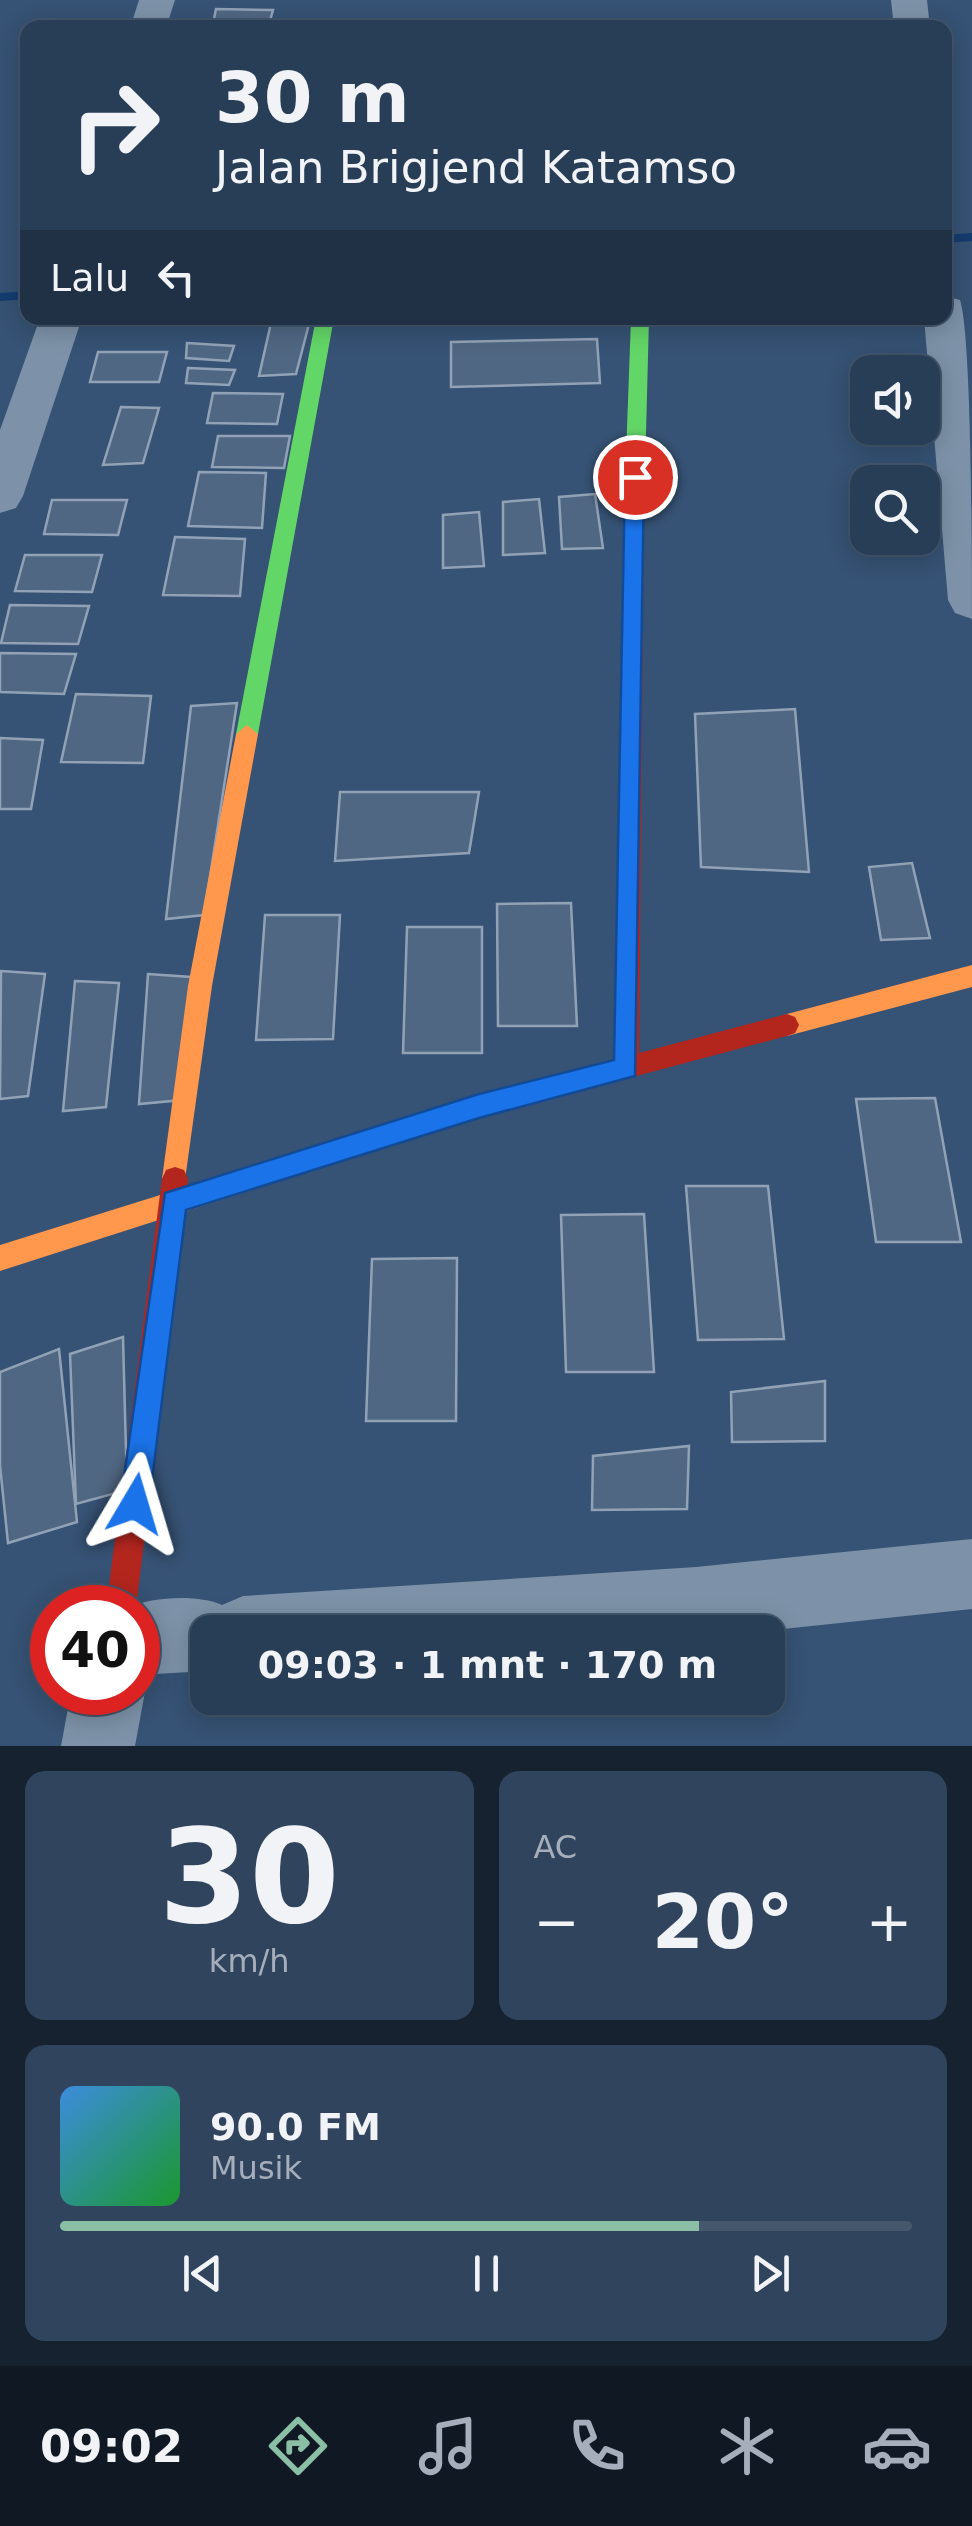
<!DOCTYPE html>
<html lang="id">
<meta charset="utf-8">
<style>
body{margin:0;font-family:"DejaVu Sans",sans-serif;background:#30455d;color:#f1f3f6;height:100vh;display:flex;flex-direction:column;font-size:38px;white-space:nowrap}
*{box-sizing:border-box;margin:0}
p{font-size:32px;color:#a5aeba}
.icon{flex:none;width:55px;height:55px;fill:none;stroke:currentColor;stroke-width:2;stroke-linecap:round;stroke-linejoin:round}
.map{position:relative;height:1746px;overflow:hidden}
.sheet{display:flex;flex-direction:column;gap:25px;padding:25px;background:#162230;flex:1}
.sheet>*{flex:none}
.top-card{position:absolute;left:20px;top:20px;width:932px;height:305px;border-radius:20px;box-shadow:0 5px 25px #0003,0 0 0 2px #44576d;background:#283e57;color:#f1f3f6;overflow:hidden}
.fabs{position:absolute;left:850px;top:355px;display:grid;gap:20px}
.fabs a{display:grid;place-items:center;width:90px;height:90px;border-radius:20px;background:#283e57;box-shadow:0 5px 25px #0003,0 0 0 2px #44576d;font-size:50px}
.speed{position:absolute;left:30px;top:1585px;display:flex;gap:20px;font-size:50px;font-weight:700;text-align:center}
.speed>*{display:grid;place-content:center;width:130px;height:130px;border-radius:50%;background:#283e57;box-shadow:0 5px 25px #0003,0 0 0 2px #44576d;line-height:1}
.speed .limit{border:15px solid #d22;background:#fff;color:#111}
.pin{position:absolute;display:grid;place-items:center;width:85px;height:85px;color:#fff;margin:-42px;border:5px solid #fff;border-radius:50%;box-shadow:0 2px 10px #0007}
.me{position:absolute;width:110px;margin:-55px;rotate:7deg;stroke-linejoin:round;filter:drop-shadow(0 0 8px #0008)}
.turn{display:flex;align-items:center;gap:35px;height:210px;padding:0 30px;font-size:45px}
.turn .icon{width:130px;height:130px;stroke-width:2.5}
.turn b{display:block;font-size:70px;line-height:85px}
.then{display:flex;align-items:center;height:95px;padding:0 30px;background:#0003;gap:20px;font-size:38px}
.big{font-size:75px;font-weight:700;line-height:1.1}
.sheet .tile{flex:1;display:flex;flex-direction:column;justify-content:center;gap:15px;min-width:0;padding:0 35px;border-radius:20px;background:#30455d}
.sheet .dial{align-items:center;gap:0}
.dial b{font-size:130px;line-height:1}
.song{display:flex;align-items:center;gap:30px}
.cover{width:120px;height:120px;border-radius:15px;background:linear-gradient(135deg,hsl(210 70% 55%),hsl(130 70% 35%))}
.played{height:10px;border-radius:5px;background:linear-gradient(90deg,#8abfa5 75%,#44576d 75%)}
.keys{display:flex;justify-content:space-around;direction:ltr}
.heat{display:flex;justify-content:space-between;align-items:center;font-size:55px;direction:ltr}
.sheet .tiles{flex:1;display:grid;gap:25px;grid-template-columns:1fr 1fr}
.tile:last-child{grid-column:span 2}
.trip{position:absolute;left:190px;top:1615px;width:595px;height:100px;border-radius:20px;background:#283e57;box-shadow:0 5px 25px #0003,0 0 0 2px #44576d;font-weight:700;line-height:100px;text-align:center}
.menu{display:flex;height:160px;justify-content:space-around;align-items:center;background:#101923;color:#a5aeba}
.menu .icon{width:70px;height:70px}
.menu .selected{color:#8abfa5}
.menu b{font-size:45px;color:#f1f3f6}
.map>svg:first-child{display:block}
</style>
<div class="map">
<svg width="972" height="1746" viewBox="0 0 972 1746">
<rect width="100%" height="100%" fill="#365274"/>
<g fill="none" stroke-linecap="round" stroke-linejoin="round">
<!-- stream -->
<g fill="#153c6e" fill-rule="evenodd">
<path d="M972,233V241L945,243V235Z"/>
<path d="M28,291V299L0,301V293Z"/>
</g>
</g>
<!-- building -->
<g fill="#506783" stroke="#92a2b6" stroke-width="2.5">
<path d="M216,9L273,10L268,28H212Z"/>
<path d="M271,323L309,324L296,374L259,376Z"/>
<path d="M597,339L600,383L451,387V342Z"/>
<path d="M187,343L234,346L229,361L186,358Z"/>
<path d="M98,352H167L159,382H90Z"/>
<path d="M188,368L235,370L229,385L186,383Z"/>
<path d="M213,393L283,394L277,424L207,423Z"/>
<path d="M121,407L159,408L143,463L103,465Z"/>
<path d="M218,436H290L284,468L212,467Z"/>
<path d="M199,472L266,473L262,528L188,526Z"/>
<path d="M595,494L603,548L562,549L559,497Z"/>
<path d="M539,499L545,553L503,555V502Z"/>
<path d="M52,500H127L118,535L44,534Z"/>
<path d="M479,512L484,566L443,568V515Z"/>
<path d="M175,537L245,539L240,596L163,595Z"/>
<path d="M25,555H102L92,592L15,591Z"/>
<path d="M10,605L89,606L78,644L1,643Z"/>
<path d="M0,653L76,654L64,694L0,692Z"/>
<path d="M76,694L151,696L143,763L61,762Z"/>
<path d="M237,703L204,915L166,919L191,706Z"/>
<path d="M795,709L809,872L701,867L695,714Z"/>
<path d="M0,738L43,740L31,809H0Z"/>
<path d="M340,792H479L469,853L335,861Z"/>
<path d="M912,863L930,938L881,940L869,867Z"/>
<path d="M571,903L577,1026H498L497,904Z"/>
<path d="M265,915H340L333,1039L256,1040Z"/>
<path d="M407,927H482V1053H403Z"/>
<path d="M1,971L45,974L28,1096L0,1099Z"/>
<path d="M148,974L191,977L182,1100L139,1104Z"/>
<path d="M75,981L119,983L106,1107L63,1111Z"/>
<path d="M935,1098L961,1242H876L856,1099Z"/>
<path d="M686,1186H768L784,1339L698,1340Z"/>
<path d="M644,1214L654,1372H566L561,1215Z"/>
<path d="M457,1258L456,1421H366L372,1259Z"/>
<path d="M123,1337L127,1490L76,1504L70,1354Z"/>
<path d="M59,1349L77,1522L8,1543L0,1466V1372Z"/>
<path d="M825,1381V1441L732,1442L731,1392Z"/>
<path d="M689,1446L687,1509L592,1510L593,1456Z"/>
</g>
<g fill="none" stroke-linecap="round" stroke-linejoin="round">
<!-- street -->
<g fill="#7d92a8" fill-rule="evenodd">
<path d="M139,0H175L166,28H130Z"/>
<path d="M891,0H927L930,28H894Z"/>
<path d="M945,296L960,300C972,337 972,562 972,619L955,613L948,600L924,318H945Z"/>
<path d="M40,318H82L23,496L16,508L0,513V430Z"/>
<path d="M972,1539V1609L755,1632H208V1671L138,1675L145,1692L135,1746H61L71,1692H138V1608H127C151,1597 197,1594 222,1605L243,1596L696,1567Z"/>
</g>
<!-- fast -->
<g fill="#63d668" fill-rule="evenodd">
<path d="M316,318H334L258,734L247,743L236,734Z"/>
<path d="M631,318H649L644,511L634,518L624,511Z"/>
</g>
<!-- slow -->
<g fill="#ff974d" fill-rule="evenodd">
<path d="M247,725L258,734L212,986L184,1187L386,1124L395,1128L398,1136L395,1144L0,1271V1245L173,1191L166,1188L162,1179L188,986L236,734Z"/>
<path d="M972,965V987L787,1036L779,1033L775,1025L779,1017L787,1014Z"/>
</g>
<!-- jam -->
<g fill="#b3261e" fill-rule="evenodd">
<path d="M634,504L644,511L639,1053L787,1014L795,1017L799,1025L795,1033L787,1036L479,1118L386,1148L377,1144L374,1136L377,1128L386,1124L479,1094L615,1059L624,511Z"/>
<path d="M175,1167L184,1170L188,1179L136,1608H106L162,1179L166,1170Z"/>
</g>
</g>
<!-- route -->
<path fill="#1a73e8" stroke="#114b97" stroke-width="2.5" d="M635,470L644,477L635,1076L479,1118L186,1210L149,1504L145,1514L135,1518L125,1514L120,1504L165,1193L479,1094L614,1060L625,477Z"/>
</svg>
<div class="fabs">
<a><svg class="icon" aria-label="sound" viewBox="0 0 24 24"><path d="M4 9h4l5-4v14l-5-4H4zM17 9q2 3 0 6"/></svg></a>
<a><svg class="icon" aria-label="search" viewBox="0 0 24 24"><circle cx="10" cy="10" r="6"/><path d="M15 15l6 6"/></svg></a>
</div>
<div class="speed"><div class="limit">40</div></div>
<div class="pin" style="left:635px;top:477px;background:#d93025"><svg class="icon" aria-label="arrive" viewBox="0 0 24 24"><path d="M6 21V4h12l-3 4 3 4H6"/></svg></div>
<svg class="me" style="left:135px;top:1504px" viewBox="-20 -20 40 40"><path d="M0-17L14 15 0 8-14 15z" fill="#1a73e8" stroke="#fff" stroke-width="4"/></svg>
<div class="trip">09:03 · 1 mnt · 170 m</div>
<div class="top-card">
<div class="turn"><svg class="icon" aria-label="right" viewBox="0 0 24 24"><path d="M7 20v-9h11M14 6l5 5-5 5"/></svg><div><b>30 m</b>Jalan Brigjend Katamso</div></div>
<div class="then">Lalu<svg class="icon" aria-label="left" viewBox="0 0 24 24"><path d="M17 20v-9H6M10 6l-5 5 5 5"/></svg></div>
</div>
</div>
<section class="sheet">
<div class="tiles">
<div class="tile dial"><b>30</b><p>km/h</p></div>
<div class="tile"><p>AC</p>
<div class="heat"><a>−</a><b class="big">20°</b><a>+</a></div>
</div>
<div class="tile">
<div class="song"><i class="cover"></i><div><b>90.0 FM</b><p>Musik</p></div></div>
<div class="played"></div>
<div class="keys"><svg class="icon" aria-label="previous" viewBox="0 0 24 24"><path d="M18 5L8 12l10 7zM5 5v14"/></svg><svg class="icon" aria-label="pause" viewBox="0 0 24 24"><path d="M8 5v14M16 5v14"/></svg><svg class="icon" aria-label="next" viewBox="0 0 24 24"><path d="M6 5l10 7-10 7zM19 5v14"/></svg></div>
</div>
</div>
</section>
<nav class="menu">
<b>09:02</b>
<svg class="icon selected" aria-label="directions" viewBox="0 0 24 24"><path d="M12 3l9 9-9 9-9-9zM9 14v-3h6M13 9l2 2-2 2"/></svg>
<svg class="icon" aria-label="music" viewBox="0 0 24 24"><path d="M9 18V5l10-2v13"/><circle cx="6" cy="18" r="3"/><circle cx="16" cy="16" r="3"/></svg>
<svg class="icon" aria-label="phone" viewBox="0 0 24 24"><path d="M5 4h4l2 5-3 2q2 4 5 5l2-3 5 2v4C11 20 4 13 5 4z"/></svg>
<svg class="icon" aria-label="climate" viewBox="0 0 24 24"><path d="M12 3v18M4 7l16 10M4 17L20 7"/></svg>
<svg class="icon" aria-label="car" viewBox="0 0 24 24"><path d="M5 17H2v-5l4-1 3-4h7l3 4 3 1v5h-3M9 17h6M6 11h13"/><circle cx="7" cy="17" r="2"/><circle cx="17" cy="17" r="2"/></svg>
</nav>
